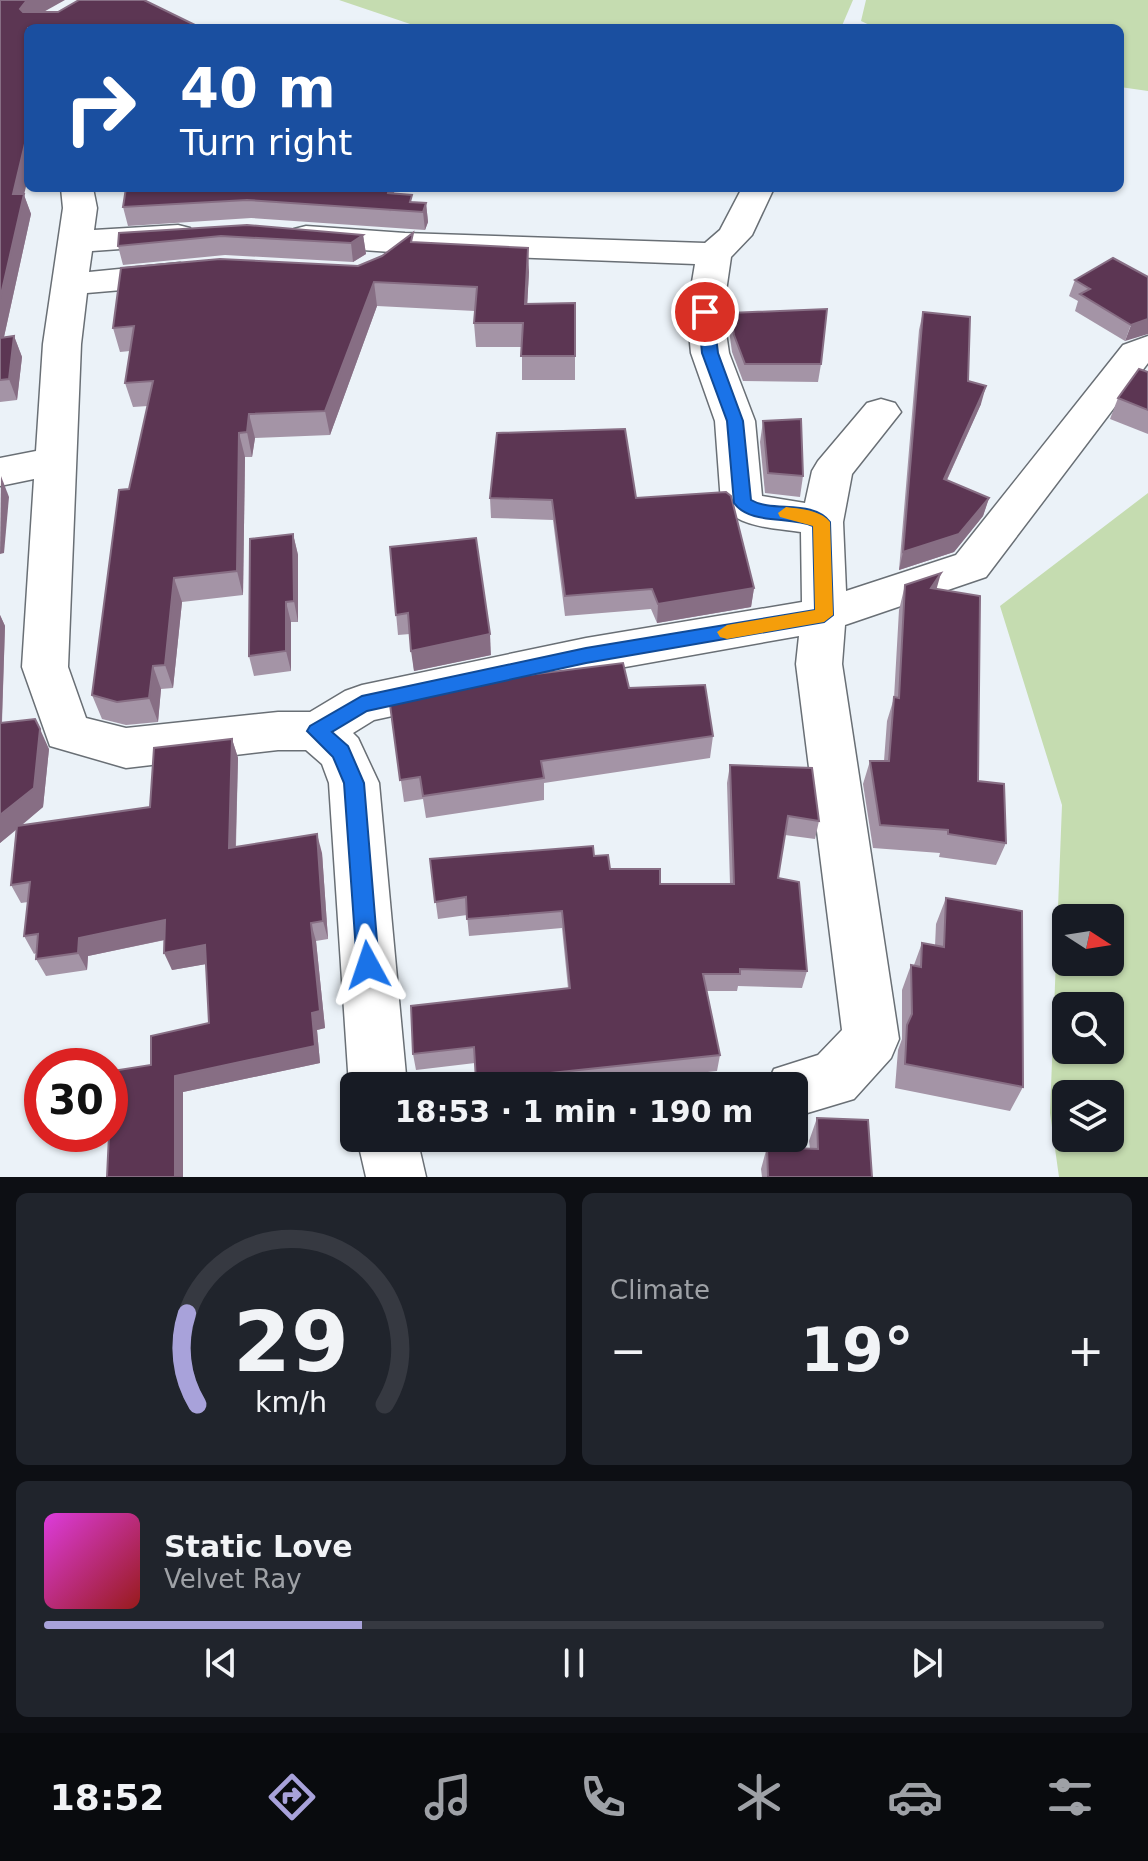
<!DOCTYPE html>
<meta charset="utf-8">
<style>
body{margin:0;font-family:"DejaVu Sans",sans-serif;background:#20242c;color:#f1f3f6;height:100vh;display:flex;flex-direction:column;font-size:30px;white-space:nowrap}
*{box-sizing:border-box;margin:0}
p{font-size:26px;color:#9ea1a6}
.icon{flex:none;width:44px;height:44px;fill:none;stroke:currentColor;stroke-width:2;stroke-linecap:round;stroke-linejoin:round}
.map{position:relative;height:1177px;overflow:hidden}
.panel{display:flex;flex-direction:column;gap:16px;padding:16px;background:#0d0f14;flex:1}
.panel>*{flex:none}
.top-card{position:absolute;left:24px;top:24px;width:1100px;height:168px;border-radius:12px;box-shadow:0 2px 6px #0004;background:#1a4fa0;color:#fff;overflow:hidden}
.needle{width:52px;rotate:102deg}
.buttons{position:absolute;left:1052px;top:904px;display:grid;gap:16px}
.buttons a{display:grid;place-items:center;width:72px;height:72px;border-radius:12px;background:#171b24;box-shadow:0 2px 6px #0004;font-size:40px}
.speed{position:absolute;left:24px;top:1048px;display:flex;gap:16px;font-size:40px;font-weight:700;text-align:center}
.speed>*{display:grid;place-content:center;width:104px;height:104px;border-radius:50%;background:#171b24;box-shadow:0 2px 6px #0004;line-height:1}
.speed .limit{border:12px solid #d22;background:#fff;color:#111}
.pin{position:absolute;display:grid;place-items:center;width:68px;height:68px;color:#fff;margin:-34px;border:4px solid #fff;border-radius:50%;box-shadow:0 2px 8px #0007}
.me{position:absolute;width:88px;margin:-44px;rotate:355deg;stroke-linejoin:round;filter:drop-shadow(0 0 6px #0008)}
.turn{display:flex;align-items:center;gap:28px;height:168px;padding:0 24px;font-size:36px}
.turn .icon{width:104px;height:104px;stroke-width:2.5}
.turn b{display:block;font-size:56px;line-height:68px}
.big{font-size:60px;font-weight:700;line-height:1.1}
.panel .card{flex:1;display:flex;flex-direction:column;justify-content:center;gap:12px;min-width:0;padding:0 28px;border-radius:12px;background:#20242c}
.panel .dial{align-items:center;gap:0}
.dial svg{height:208px;overflow:visible;fill:none;stroke:#363941;stroke-width:7;stroke-linecap:round;text-anchor:middle}
.dial text{fill:#f1f3f6;stroke:none}
.song{display:flex;align-items:center;gap:24px}
.cover{width:96px;height:96px;border-radius:12px;background:linear-gradient(135deg,hsl(300 70% 55%),hsl(0 70% 35%))}
.played{height:8px;border-radius:4px;background:linear-gradient(90deg,#a8a2da 30%,#363941 30%)}
.keys{display:flex;justify-content:space-around;direction:ltr}
.heat{display:flex;justify-content:space-between;align-items:center;font-size:44px;direction:ltr}
.panel .tiles{flex:1;display:grid;gap:16px;grid-template-columns:1fr 1fr}
.card:last-child{grid-column:span 2}
.trip{position:absolute;left:340px;top:1072px;width:468px;height:80px;border-radius:12px;background:#171b24;box-shadow:0 2px 6px #0004;font-weight:700;line-height:80px;text-align:center}
.menu{display:flex;height:128px;justify-content:space-around;align-items:center;background:#090b0e;color:#9ea1a6}
.menu .icon{width:56px;height:56px}
.menu .selected{color:#a8a2da}
.menu b{font-size:36px;color:#f1f3f6}
.map>svg:first-child{display:block}
</style>
<div class="map">
<svg width="1148" height="1177" viewBox="0 0 1148 1177">
<rect width="100%" height="100%" fill="#ebf2f8"/>
<!-- green -->
<g fill="#c5dcb0" fill-rule="evenodd">
<path d="M339,0H853L841,28H422Z"/>
<path d="M866,0H1148V91L1120,87V28H876L861,21Z"/>
<path d="M1148,493V1177H1059L1050,1113L1062,805L1000,606ZM1066,918H1110V962H1066ZM1066,1006H1110V1050H1066ZM1066,1094H1110V1138H1066Z"/>
</g>
<g fill="none" stroke-linecap="round" stroke-linejoin="round">
<defs>
<g id="minor">
<path d="M61,188H93L97,208L94,230L178,225L190,228L195,235L190,242L178,245L92,251L89,272L180,263L192,267L198,274L192,281L180,285L87,293L81,344L68,667L86,718L126,728L278,712H310L345,691L362,685L586,638L802,602L801,532C774,528 736,528 721,503L715,421L691,353L687,312L695,264L405,253L306,246L294,243L289,236L294,229L306,226L405,233L705,243L720,230L742,188H774L752,235L731,257L723,312L729,353L755,421L762,496L805,503L812,471L818,461L867,403L881,399L895,403L901,412L852,474L843,522L846,591L956,555L1123,345L1148,336V363L986,577L845,625L842,664L899,1039L891,1058L854,1099L794,1117V1086H766L774,1069L818,1055L842,1030L796,664L799,636L586,674L374,720L353,733L358,738L379,783L407,1086H354V1097L349,1086L329,783L322,764L306,750H278L126,768L50,746L22,667L34,479L0,486V458L36,451L43,344L63,208Z"/>
<path d="M357,1138H417L426,1177H366Z"/>
</g>
</defs>
<!-- minor casing -->
<use href="#minor" stroke="#696f75" stroke-width="3"/>
<!-- minor -->
<use href="#minor" fill="#fff" fill-rule="evenodd"/>
</g>
<!-- wall -->
<g fill="#a494a6">
<path d="M0,0L44,12L28,28L24,195L31,214L4,337L14,336L22,357L17,400L0,402Z"/>
<path d="M126,188L394,194L413,202L426,203L428,222L425,230L251,218L128,226L123,207Z"/>
<path d="M119,233L363,235L366,254L353,262L225,255L123,265L118,246Z"/>
<path d="M414,242L529,272L527,304L575,303V380H522V347H476L474,323L475,311L377,306L330,435L255,438L252,457H245L243,595L182,602L173,688L161,689L158,722L126,725L102,719L92,695L129,489L148,406L133,407L125,383L130,351L120,352L113,328L358,266Z"/>
<path d="M1148,277L1125,341L1075,311L1078,301L1069,296L1075,280Z"/>
<path d="M923,312L968,381L981,404L947,480L989,498L983,516L954,552L899,570L919,330Z"/>
<path d="M730,313L821,364L818,382L743,381L732,352L729,330Z"/>
<path d="M1148,372V434L1110,419L1118,398Z"/>
<path d="M763,421L803,476L800,497L765,493L760,442Z"/>
<path d="M490,498H636L754,588L751,607L657,623L651,609L565,616L553,520L491,518Z"/>
<path d="M293,534L298,555V622H291V671L254,676L249,656Z"/>
<path d="M390,547L491,655L414,671L410,634L398,635Z"/>
<path d="M905,585L936,589L978,781L1006,843L996,865L939,857L940,853L873,848L863,784L870,761H884L887,721L894,698L899,610Z"/>
<path d="M0,615L5,626L2,723L49,749L43,807L22,825L150,807L232,739L238,758L236,847L322,853L328,939L316,941L325,1028L317,1030L320,1063L183,1092L151,1065L209,1023L206,964L172,970L165,940L88,956L87,970L46,976L36,959V953L34,954L24,936L28,902L21,903L11,885L16,830L0,843Z"/>
<path d="M497,679L629,688L713,736L710,758L544,783V800L426,818L423,799L404,802L389,697Z"/>
<path d="M730,765L819,821L815,839L785,835L778,878L807,971L802,988L738,986L737,991H707L720,1055L717,1071L578,1086H477L475,1063L416,1070L413,1054L568,988L562,928L469,936L467,915L438,919L430,859L594,856L610,869L660,884H730L727,783Z"/>
<path d="M946,898L1023,1087L1010,1111L895,1088L898,1050L902,1039V990L911,965H914L922,943L935,946L936,924Z"/>
<path d="M817,1118L872,1177H762L761,1169L767,1147L810,1149L809,1141Z"/>
</g>
<!-- shaded-wall -->
<g fill="#876e84">
<path d="M26,0H65L31,19L20,9Z"/>
<path d="M28,132V178L24,195L31,214L0,355V299L13,194Z"/>
<path d="M389,188H395L390,212L388,193Z"/>
<path d="M426,203L428,222L425,230L423,212Z"/>
<path d="M363,235L366,254L353,262L351,243Z"/>
<path d="M528,248L529,272L526,328L525,304Z"/>
<path d="M374,282L377,306L330,435L325,411Z"/>
<path d="M1148,319V334L1125,341L1131,325Z"/>
<path d="M14,336L22,357L17,400L9,379Z"/>
<path d="M986,386L981,404L939,497L944,479Z"/>
<path d="M249,414L255,438L252,457L247,432Z"/>
<path d="M239,433L245,457L243,595L237,571Z"/>
<path d="M1,476L9,497L4,553L0,554Z"/>
<path d="M989,498L983,516L954,552L899,570L903,552Z"/>
<path d="M293,534L298,555V622L294,601Z"/>
<path d="M941,573L934,598L931,588Z"/>
<path d="M174,578L182,602L173,688L165,665Z"/>
<path d="M754,588L751,607L657,623L658,604Z"/>
<path d="M286,602L291,622V671L286,651Z"/>
<path d="M0,615L5,626L1,744L0,742Z"/>
<path d="M490,634L491,655L414,671L411,651Z"/>
<path d="M153,666L161,689L158,722L149,698Z"/>
<path d="M40,729L49,749L43,807L0,843V815Z"/>
<path d="M232,739L238,758L235,866L229,848Z"/>
<path d="M317,834L322,853L328,939L323,921Z"/>
<path d="M165,920L173,938L88,956L87,970L78,953L79,938Z"/>
<path d="M311,923L316,941L325,1028L317,1030L320,1063L183,1092V1177H175V1076L312,1013Z"/>
<path d="M205,945L212,963L172,970L164,953Z"/>
</g>
<!-- building -->
<g fill="#5c3653" stroke="#876e84" stroke-width="2">
<path d="M0,0H27L20,9L23,12H58L79,0H144L201,28H28V131L13,194H24L0,299Z"/>
<path d="M126,188H389L388,193L412,195L410,202L426,203L423,212L247,200L123,207Z"/>
<path d="M247,225L363,235L351,243L221,236L118,246L119,233Z"/>
<path d="M413,233L411,242L528,248L525,304L575,303V356H521L523,323H474L477,287L374,282L325,411L249,414L247,432L239,433L237,571L174,578L165,665L153,666L149,698L117,702L92,695L119,490L129,489L153,381L125,383L134,326L113,328L121,268L220,259L358,266L382,256Z"/>
<path d="M1113,258L1148,277V319L1131,325L1080,294L1090,289L1075,280Z"/>
<path d="M827,309L821,364H745L734,335L730,313Z"/>
<path d="M923,312L970,317L968,381L986,386L944,479L989,498L959,534L903,552Z"/>
<path d="M14,336L9,379L0,380V338Z"/>
<path d="M1139,369L1148,372V410L1118,398Z"/>
<path d="M801,419L803,476L768,473L763,421Z"/>
<path d="M625,429L636,498L726,492L731,496L754,588L658,604L652,589L565,596L552,500L490,498L497,433Z"/>
<path d="M293,534L294,601L286,602V651L249,656L250,539Z"/>
<path d="M476,538L490,634L411,651L408,613L396,615L390,547Z"/>
<path d="M941,573L931,588L980,596L978,781L1004,784L1006,843L948,834V830L880,825L870,761H889L894,697L899,698L905,585Z"/>
<path d="M623,663L629,688L705,685L713,736L541,761L544,778L423,796L420,777L400,780L389,697L496,674L497,679Z"/>
<path d="M35,719L40,729L34,788L0,815V723Z"/>
<path d="M232,739L229,848L317,834L323,921L311,923L320,1011L312,1013L315,1046L175,1076V1177H107L112,1071L151,1065V1036L209,1023L205,945L164,953L165,920L79,938L78,953L36,959L38,934L24,936L30,882L11,885L17,826L150,807L154,748Z"/>
<path d="M730,765L812,768L819,821L788,816L778,878L799,882L807,971L740,969V974H703L720,1055L476,1081L474,1047L413,1054L411,1006L570,988L562,911L467,919L466,897L435,902L430,859L593,846L594,856L608,855L610,869H660V884H734Z"/>
<path d="M946,898L1022,911L1023,1087L905,1064L907,1025L912,1014L911,965L921,967L922,943L944,947Z"/>
<path d="M817,1118L868,1120L872,1177H768L767,1147L818,1149Z"/>
</g>
<!-- route -->
<path fill="#1a73e8" stroke="#114b97" stroke-width="2" d="M705,308L713,312L718,353L743,421L751,500C773,513 812,499 830,522L833,615L824,622L586,663L367,711L332,732L348,746L364,783L379,965L376,972L368,975L360,972L357,965L344,783L333,757L307,731L310,726L362,696L586,648L815,610L813,526C789,516 750,525 734,503L727,421L702,353L698,312Z"/>
<!-- slow -->
<path fill="#f59e0b" d="M786,507C802,509 820,510 830,522L833,615L824,622L727,639L720,637L717,632L727,625L815,610L813,526L780,517L778,513Z"/>
</svg>
<div class="buttons">
<a><svg class="needle" viewBox="-14 -14 28 28"><path d="M0-13l5 13h-10z" fill="#e53935"/><path d="M0 13l5-13h-10z" fill="#9ea1a6"/></svg></a>
<a><svg class="icon" aria-label="search" viewBox="0 0 24 24"><circle cx="10" cy="10" r="6"/><path d="M15 15l6 6"/></svg></a>
<a><svg class="icon" aria-label="layers" viewBox="0 0 24 24"><path d="M12 4l9 5-9 5-9-5zM3 14l9 5 9-5"/></svg></a>
</div>
<div class="speed"><div class="limit">30</div></div>
<div class="pin" style="left:705px;top:312px;background:#d93025"><svg class="icon" aria-label="arrive" viewBox="0 0 24 24"><path d="M6 21V4h12l-3 4 3 4H6"/></svg></div>
<svg class="me" style="left:368px;top:965px" viewBox="-20 -20 40 40"><path d="M0-17L14 15 0 8-14 15z" fill="#1a73e8" stroke="#fff" stroke-width="4"/></svg>
<div class="trip">18:53 · 1 min · 190 m</div>
<div class="top-card">
<div class="turn"><svg class="icon" aria-label="right" viewBox="0 0 24 24"><path d="M7 20v-9h11M14 6l5 5-5 5"/></svg><div><b>40 m</b>Turn right</div></div>
</div>
</div>
<section class="panel">
<div class="tiles">
<div class="card dial"><svg viewBox="0 0 100 80">
<path d="M14 69A42 42 0 1 1 86 69"/>
<path d="M14 69A42 42 0 0 1 10 34" stroke="#a8a2da"/>
<text x="50" y="56" font-size="32" font-weight="700">29</text>
<text x="50" y="72" font-size="11">km/h</text>
</svg></div>
<div class="card"><p>Climate</p>
<div class="heat"><a>−</a><b class="big">19°</b><a>+</a></div>
</div>
<div class="card">
<div class="song"><i class="cover"></i><div><b>Static Love</b><p>Velvet Ray</p></div></div>
<div class="played"></div>
<div class="keys"><svg class="icon" aria-label="previous" viewBox="0 0 24 24"><path d="M18 5L8 12l10 7zM5 5v14"/></svg><svg class="icon" aria-label="pause" viewBox="0 0 24 24"><path d="M8 5v14M16 5v14"/></svg><svg class="icon" aria-label="next" viewBox="0 0 24 24"><path d="M6 5l10 7-10 7zM19 5v14"/></svg></div>
</div>
</div>
</section>
<nav class="menu">
<b>18:52</b>
<svg class="icon selected" aria-label="directions" viewBox="0 0 24 24"><path d="M12 3l9 9-9 9-9-9zM9 14v-3h6M13 9l2 2-2 2"/></svg>
<svg class="icon" aria-label="music" viewBox="0 0 24 24"><path d="M9 18V5l10-2v13"/><circle cx="6" cy="18" r="3"/><circle cx="16" cy="16" r="3"/></svg>
<svg class="icon" aria-label="phone" viewBox="0 0 24 24"><path d="M5 4h4l2 5-3 2q2 4 5 5l2-3 5 2v4C11 20 4 13 5 4z"/></svg>
<svg class="icon" aria-label="climate" viewBox="0 0 24 24"><path d="M12 3v18M4 7l16 10M4 17L20 7"/></svg>
<svg class="icon" aria-label="car" viewBox="0 0 24 24"><path d="M5 17H2v-5l4-1 3-4h7l3 4 3 1v5h-3M9 17h6M6 11h13"/><circle cx="7" cy="17" r="2"/><circle cx="17" cy="17" r="2"/></svg>
<svg class="icon" aria-label="filters" viewBox="0 0 24 24"><path d="M4 7h16M4 17h16"/><circle cx="9" cy="7" r="2"/><circle cx="15" cy="17" r="2"/></svg>
</nav>
